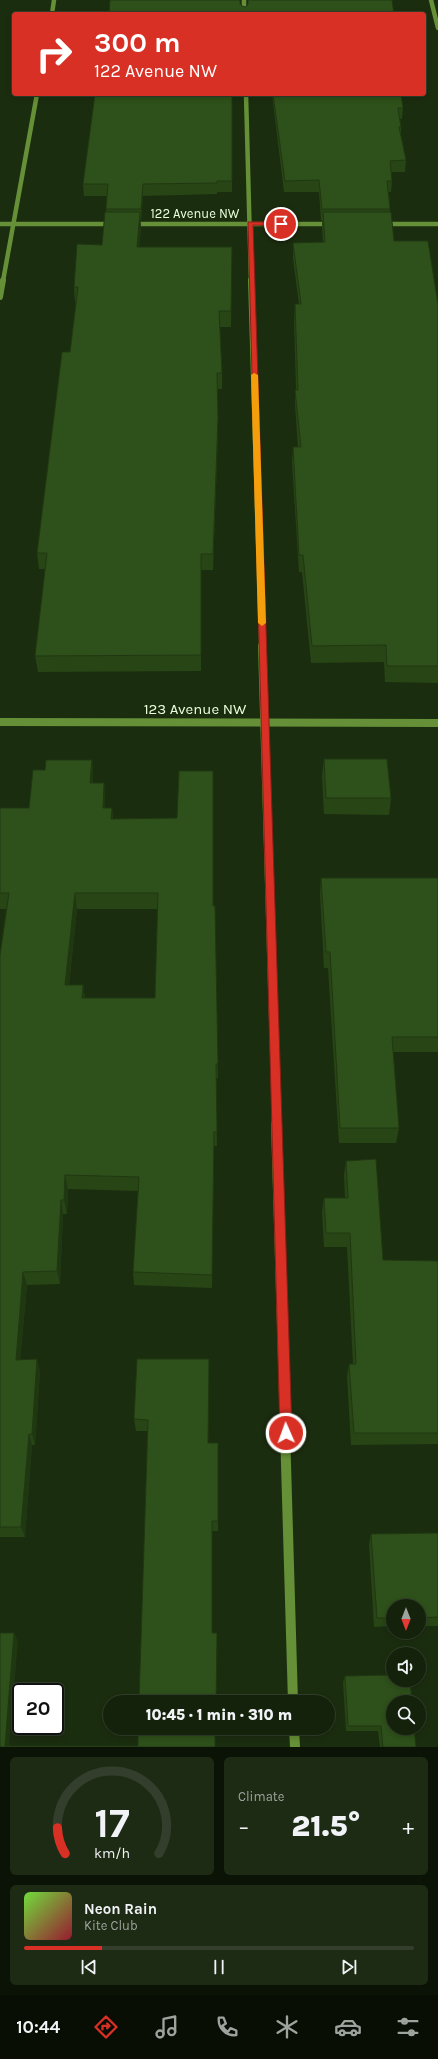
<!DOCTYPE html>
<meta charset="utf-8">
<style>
body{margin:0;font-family:Karla,sans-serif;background:#1d2a14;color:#f1f3f6;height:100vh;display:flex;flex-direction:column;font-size:15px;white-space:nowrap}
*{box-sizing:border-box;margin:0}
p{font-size:13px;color:#9da49d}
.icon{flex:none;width:22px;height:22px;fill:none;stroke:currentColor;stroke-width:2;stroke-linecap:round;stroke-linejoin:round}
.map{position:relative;height:1747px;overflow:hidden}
.drawer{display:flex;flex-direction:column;gap:10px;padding:10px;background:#0b1306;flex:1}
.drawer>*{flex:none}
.guide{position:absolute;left:12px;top:12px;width:414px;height:84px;border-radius:4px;box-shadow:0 2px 6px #0003,0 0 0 1px #333f2c;background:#d93025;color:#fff;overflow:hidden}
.needle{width:26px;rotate:180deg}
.tools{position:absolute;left:386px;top:1599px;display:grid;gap:8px}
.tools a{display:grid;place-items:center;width:40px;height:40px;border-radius:50%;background:#14220b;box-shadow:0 2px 6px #0003,0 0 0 1px #333f2c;font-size:20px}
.speed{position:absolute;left:12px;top:1683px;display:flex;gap:8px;font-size:20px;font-weight:700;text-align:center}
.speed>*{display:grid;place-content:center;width:52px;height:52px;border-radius:50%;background:#14220b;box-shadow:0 2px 6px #0003,0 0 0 1px #333f2c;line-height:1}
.speed .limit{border:2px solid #111;border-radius:6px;background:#fff;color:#111}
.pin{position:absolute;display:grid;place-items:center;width:34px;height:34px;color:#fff;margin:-17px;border:2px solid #fff;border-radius:50%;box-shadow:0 1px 4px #0007}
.me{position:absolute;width:44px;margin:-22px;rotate:358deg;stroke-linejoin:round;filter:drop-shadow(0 0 3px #0008)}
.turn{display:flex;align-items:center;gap:14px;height:84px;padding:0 16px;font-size:18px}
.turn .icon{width:52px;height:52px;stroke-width:2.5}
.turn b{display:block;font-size:28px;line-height:34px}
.big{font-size:30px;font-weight:800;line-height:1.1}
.drawer .widget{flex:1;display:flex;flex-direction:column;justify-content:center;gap:6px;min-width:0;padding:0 14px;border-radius:6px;background:#1d2a14}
.drawer .dial{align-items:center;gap:0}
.dial svg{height:104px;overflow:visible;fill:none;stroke:#333f2c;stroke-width:7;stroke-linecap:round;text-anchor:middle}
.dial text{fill:#f1f3f6;stroke:none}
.song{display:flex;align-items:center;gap:12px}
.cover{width:48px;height:48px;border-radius:6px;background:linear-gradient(135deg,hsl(100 70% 55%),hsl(350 70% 35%))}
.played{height:4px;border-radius:2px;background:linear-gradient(90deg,#d93025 20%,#333f2c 20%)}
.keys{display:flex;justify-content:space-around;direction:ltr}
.heat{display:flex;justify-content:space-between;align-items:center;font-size:22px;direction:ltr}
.drawer .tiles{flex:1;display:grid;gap:10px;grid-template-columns:1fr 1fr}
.widget:last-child{grid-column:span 2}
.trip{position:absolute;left:103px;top:1695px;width:232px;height:40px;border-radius:20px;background:#14220b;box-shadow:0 2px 6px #0003,0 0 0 1px #333f2c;font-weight:800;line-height:40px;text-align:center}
.tab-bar{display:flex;height:64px;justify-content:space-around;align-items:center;background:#080e04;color:#9da49d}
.tab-bar .icon{width:28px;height:28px}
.tab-bar .selected{color:#d93025}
.tab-bar b{font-size:18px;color:#f1f3f6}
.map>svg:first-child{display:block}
</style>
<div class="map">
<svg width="438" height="1747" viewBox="0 0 438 1747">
<rect width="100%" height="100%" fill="#1b2d0f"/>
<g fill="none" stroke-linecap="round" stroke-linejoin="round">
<!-- service-far3 -->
<g stroke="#669037" stroke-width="4.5">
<path d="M244,0V14"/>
<path d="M246,94L251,281"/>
</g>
<!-- service-far2 -->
<path stroke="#669037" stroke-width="6" d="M251,280L262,647"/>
<!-- service-far1 -->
<path stroke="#669037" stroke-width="8" d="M262,646L276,1125"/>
<!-- service -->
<g stroke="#669037" stroke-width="10">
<path d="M276,1124L293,1702"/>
<path d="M294,1728L295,1747"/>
</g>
<!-- minor-far2 -->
<g stroke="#669037" stroke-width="4.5">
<path d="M431,0L438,28"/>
<path d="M52,14L54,0"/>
<path d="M3,281L37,94"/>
</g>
<!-- minor-far1 -->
<path stroke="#669037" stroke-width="6" d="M0,297L3,280"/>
<!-- minor -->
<path stroke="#669037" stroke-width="8" d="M0,722L438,723"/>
<!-- tertiary -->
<g stroke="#669037" stroke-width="4.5">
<path d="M0,224H113"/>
<path d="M131,224H331"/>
<path d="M383,224H438"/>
</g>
</g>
<!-- wall -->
<g fill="#284516" fill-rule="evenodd">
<path d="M232,94V192H217V194L143,196L141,220H140L141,228L139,247H232L231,327H220L222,373V389H217L218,434L213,570H201V671L38,672L35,656L45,569H39L37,553L70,352L76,303H75L74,287L102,245L106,212L107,196H84L83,184Z"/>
<path d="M272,94H401L403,108L402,119H400L401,127V135L406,160L405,172H391L392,181L391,192H389L390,209V212L394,241L438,304V683L385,682L384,662L311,663L302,572H299L292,463L293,447H298L295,406V390H296L294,320L295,304H299L293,259V243L323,242L322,228V220H321L319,192H284Z"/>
<path d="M324,759L391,798L389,815L324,814L322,776Z"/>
<path d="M92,760L93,776V783H104L105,800V808H112L113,819L213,906L218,1078H216L217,1146H214L212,1288L134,1285L133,1272L138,1191L68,1189L67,1214H63L60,1284L27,1285L20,1360L40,1371L35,1445H32L25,1537H0V955L6,909H0V812L29,808L45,770ZM77,909H158L155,998H85L83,985H69Z"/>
<path d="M321,878H438V1052H393L399,1128L396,1143H339L328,968H324L320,894Z"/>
<path d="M346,1161L383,1260L438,1261V1444L351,1445L347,1376L349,1364H353L347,1247H324L322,1212L324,1198H345L344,1175Z"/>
<path d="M209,1371L208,1443H218V1531H212L148,1431H136L134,1419Z"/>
<path d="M438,1533V1626H419V1606H393V1626L374,1627L369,1544L371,1534Z"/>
<path d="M345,1676L416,1747H380L378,1731H346L343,1682Z"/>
</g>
<!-- shaded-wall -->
<g fill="#203812">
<path d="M143,184V196L141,220V209Z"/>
<path d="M140,212L141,228L137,263V247Z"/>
<path d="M218,418V434L213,570V554Z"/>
<path d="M92,760L93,776L92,800L90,783Z"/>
<path d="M104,783L105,800V824L103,808Z"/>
<path d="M112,808L113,824L111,819Z"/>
<path d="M75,893L77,909L67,1000L65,985Z"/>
<path d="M83,985L85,1001L82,998Z"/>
<path d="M65,1175L68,1189L67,1214L64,1200Z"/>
<path d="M61,1200L63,1214L60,1284L57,1271Z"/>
<path d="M23,1272L27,1285L19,1372L16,1360Z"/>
<path d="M37,1359L40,1371L35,1445L32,1434Z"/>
<path d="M209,1359V1371L208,1454V1443Z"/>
<path d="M29,1434L32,1445L25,1537L21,1527Z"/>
<path d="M14,1633L18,1641L9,1747L5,1746Z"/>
</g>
<!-- building -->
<g fill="#2e501a" stroke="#203812" fill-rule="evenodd">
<path d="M110,0H240V3L242,6L246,7L248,4V0H392L394,14H109Z"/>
<path d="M95,94H232V181H217V183L143,184L141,209H106L108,184H83Z"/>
<path d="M273,94H401L403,108H398L401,127H399L406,160L390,161L392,181H387L390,209H322L319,180L285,181Z"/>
<path d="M105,212H140L137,247H232L231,311H219L222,373H217L218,418L213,554H201V655L35,656L47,553H37L62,352H70L78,287H74L77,244L102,245Z"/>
<path d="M323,212H391L394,241H428L438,304V666H387L386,645L312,646L303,555H299L293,447H301L295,390H298L295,304H301L293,243L325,242Z"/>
<path d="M324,759H387L391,798H326Z"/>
<path d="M46,760H92L90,783H104L103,808H112L111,819L177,818L179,771H213V906H215L218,1064H216L217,1132H214L212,1275L133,1272L139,1177L65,1175L64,1200H61L57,1271L23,1272L16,1360L37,1359L32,1434H29L21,1527H0V955L9,893H0V808H29L33,770H45ZM75,893H158L155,998H82L83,985H65Z"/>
<path d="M321,878H438V1037H392L399,1128H340L330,952H326Z"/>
<path d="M376,1159L383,1260L438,1261V1433H354L349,1364H356L350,1233H326L324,1198H348L346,1161Z"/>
<path d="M137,1359H209L208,1443H218V1521H212V1633H217L216,1702H139L148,1420L134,1419Z"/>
<path d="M438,1533V1617L419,1618V1606H393V1618H377L371,1534Z"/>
<path d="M0,1633H14L5,1746H138V1728H215V1747H0Z"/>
<path d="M393,1675V1680H410L412,1702H393V1728H414L416,1747H383L381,1726H348L345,1676Z"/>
</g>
<!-- route -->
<path fill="#d93025" stroke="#8d1f18" d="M248,222H281L284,224L281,226L253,225L292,1433L290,1438L286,1439L281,1438L280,1433Z"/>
<!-- slow -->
<path fill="#f59e0b" d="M254,373L258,375L266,623L262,626L258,623L251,375Z"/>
<g text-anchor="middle" stroke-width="3" stroke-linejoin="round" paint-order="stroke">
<!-- far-street labels -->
<g font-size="13" fill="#ecffdb" stroke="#1b2d0f">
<text x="195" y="218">122 Avenue NW</text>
</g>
<!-- street labels -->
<g font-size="15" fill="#ecffdb" stroke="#1b2d0f">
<text x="195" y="714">123 Avenue NW</text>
</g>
</g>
</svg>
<div class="tools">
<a><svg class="needle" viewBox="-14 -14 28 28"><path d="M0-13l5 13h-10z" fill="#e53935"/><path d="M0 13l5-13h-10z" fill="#9da49d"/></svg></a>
<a><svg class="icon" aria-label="sound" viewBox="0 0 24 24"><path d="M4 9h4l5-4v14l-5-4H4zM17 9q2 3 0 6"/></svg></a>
<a><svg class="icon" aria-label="search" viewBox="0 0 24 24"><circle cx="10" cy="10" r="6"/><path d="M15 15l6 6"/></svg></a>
</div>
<div class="speed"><div class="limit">20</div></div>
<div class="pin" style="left:281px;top:224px;background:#d93025"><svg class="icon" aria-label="arrive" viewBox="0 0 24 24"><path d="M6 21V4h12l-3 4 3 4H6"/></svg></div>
<svg class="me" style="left:286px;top:1433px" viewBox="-20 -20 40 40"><circle r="17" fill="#d93025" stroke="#fff" stroke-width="3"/><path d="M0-11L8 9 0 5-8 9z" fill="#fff"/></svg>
<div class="trip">10:45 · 1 min · 310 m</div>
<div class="guide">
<div class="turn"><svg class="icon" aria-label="right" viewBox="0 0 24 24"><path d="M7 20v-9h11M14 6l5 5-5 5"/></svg><div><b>300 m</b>122 Avenue NW</div></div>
</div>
</div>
<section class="drawer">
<div class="tiles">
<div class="widget dial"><svg viewBox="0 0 100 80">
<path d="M14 69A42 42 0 1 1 86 69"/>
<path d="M14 69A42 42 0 0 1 8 49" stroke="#d93025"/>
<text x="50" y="56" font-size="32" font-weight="700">17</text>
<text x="50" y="72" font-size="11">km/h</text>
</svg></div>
<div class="widget"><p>Climate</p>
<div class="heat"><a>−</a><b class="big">21.5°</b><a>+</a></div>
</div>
<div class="widget">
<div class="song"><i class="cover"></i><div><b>Neon Rain</b><p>Kite Club</p></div></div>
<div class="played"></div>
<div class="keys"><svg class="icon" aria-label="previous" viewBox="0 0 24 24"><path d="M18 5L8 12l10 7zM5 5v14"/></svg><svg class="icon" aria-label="pause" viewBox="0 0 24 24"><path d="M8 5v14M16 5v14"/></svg><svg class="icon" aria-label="next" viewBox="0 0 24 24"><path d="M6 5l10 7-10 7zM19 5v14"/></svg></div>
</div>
</div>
</section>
<nav class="tab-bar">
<b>10:44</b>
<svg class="icon selected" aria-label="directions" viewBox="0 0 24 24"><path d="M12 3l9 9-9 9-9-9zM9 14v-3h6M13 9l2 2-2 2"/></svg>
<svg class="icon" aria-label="music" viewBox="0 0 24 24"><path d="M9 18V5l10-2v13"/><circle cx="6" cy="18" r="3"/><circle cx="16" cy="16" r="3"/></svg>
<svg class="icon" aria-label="phone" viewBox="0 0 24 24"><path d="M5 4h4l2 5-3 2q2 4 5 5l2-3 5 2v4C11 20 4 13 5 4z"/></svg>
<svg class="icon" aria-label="climate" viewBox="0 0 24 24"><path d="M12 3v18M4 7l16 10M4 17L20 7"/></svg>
<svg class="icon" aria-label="car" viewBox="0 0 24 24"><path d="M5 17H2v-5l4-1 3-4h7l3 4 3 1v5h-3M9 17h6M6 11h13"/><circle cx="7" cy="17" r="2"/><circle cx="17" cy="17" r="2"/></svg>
<svg class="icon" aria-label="filters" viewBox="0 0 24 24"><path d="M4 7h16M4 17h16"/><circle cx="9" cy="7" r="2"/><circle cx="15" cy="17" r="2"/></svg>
</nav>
